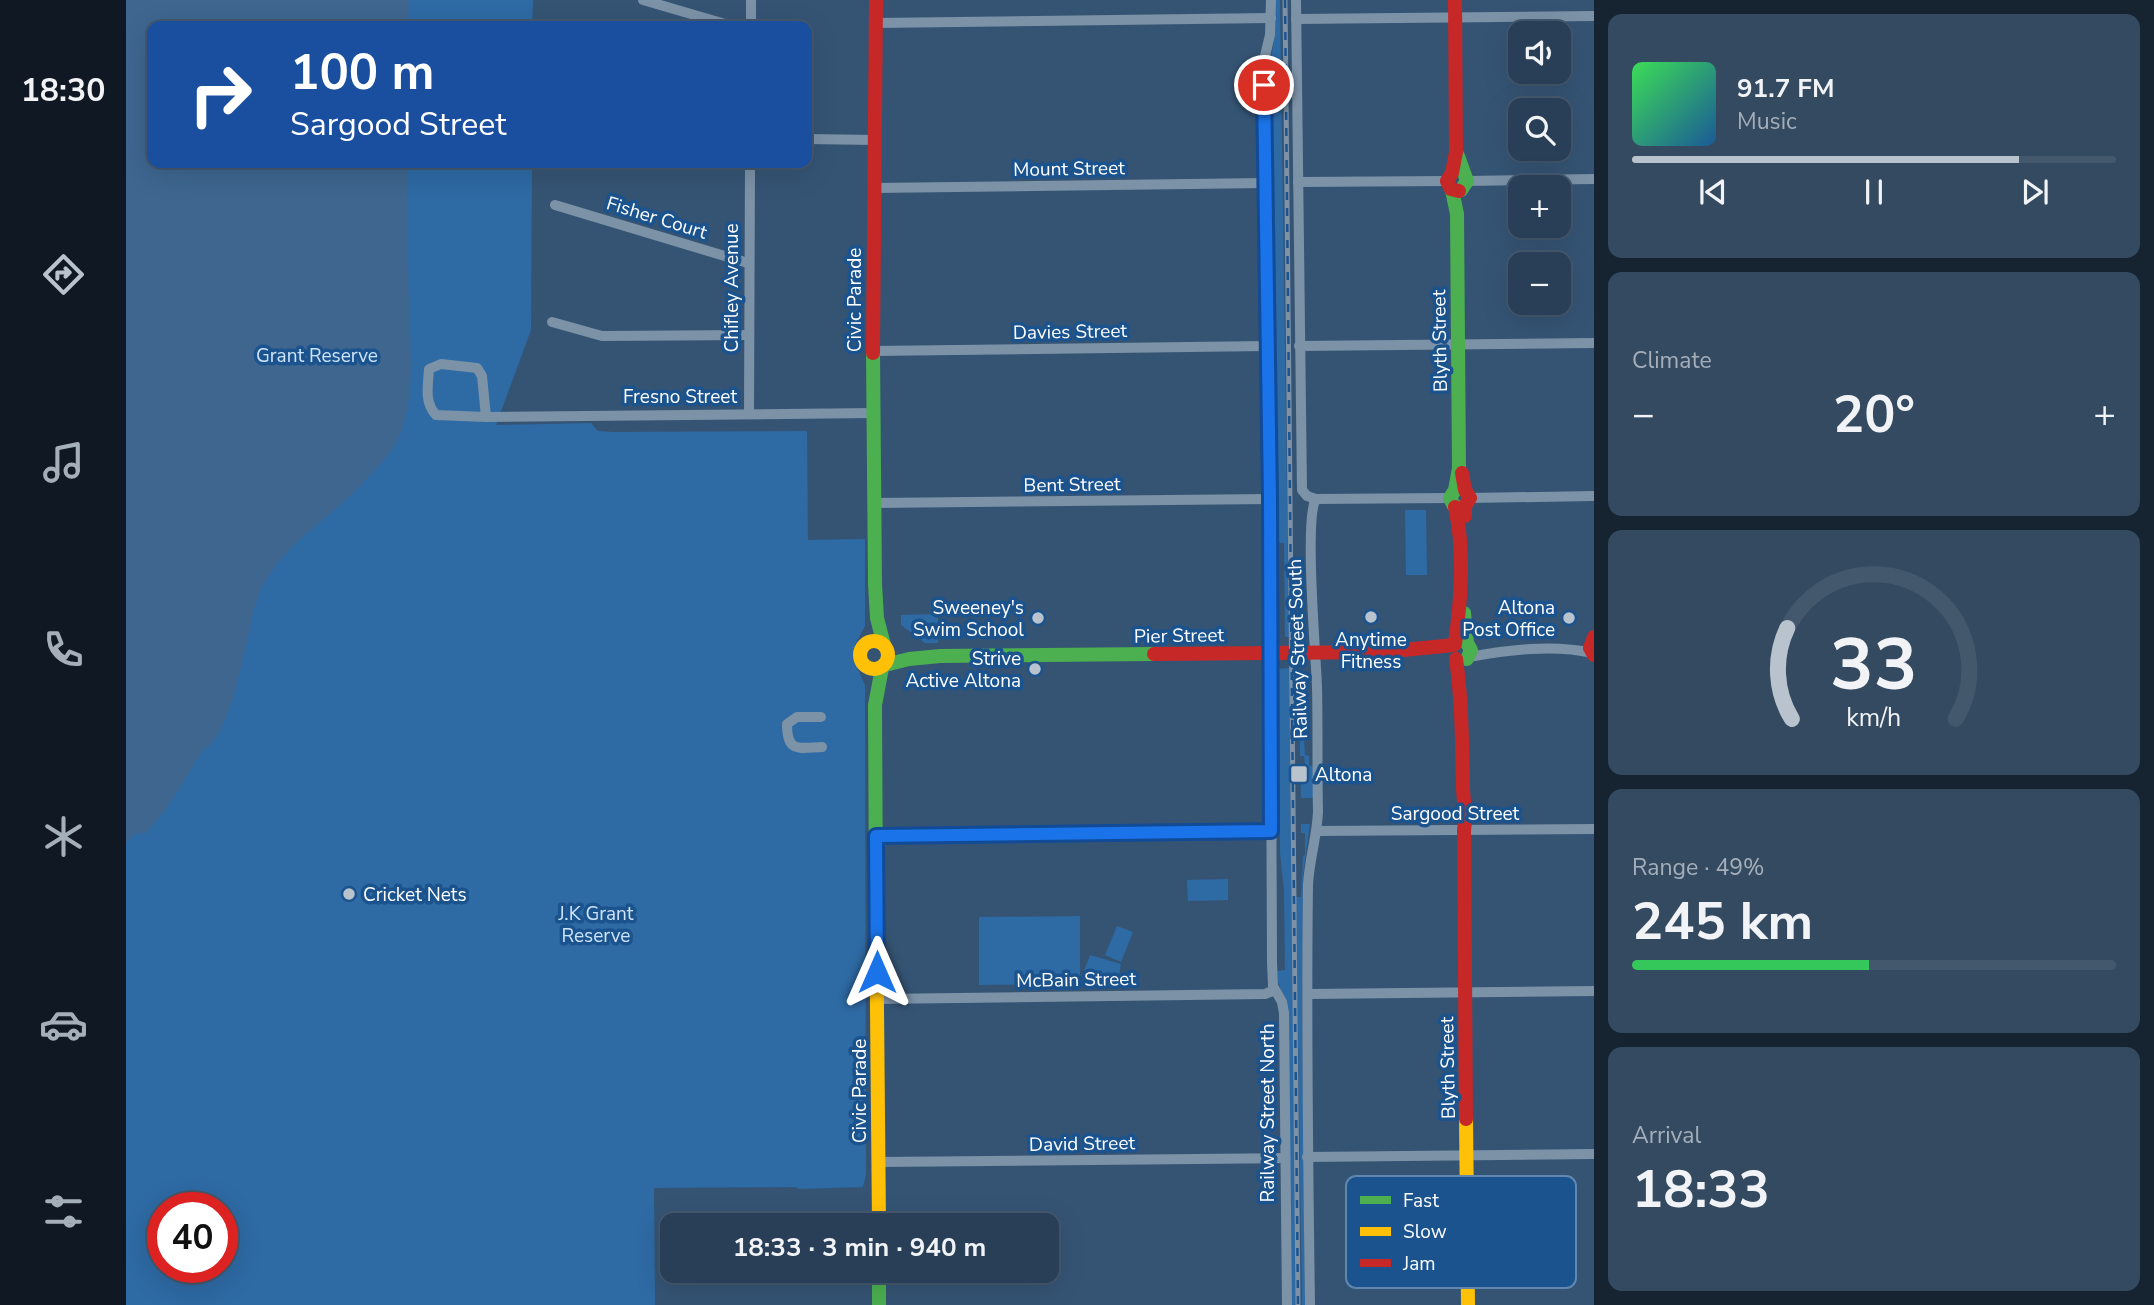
<!DOCTYPE html>
<meta charset="utf-8">
<style>
body{margin:0;font-family:"Nunito Sans",sans-serif;background:#344a61;color:#f1f3f6;height:100vh;display:flex;flex-direction:column;font-size:26px;white-space:nowrap}
*{box-sizing:border-box;margin:0}
p{font-size:23px;color:#a5afba}
.icon{flex:none;width:38px;height:38px;fill:none;stroke:currentColor;stroke-width:2;stroke-linecap:round;stroke-linejoin:round}
.map{position:relative;flex:1;overflow:hidden}
.drawer{display:flex;flex-direction:column;gap:14px;padding:14px;background:#162330;width:560px}
.drawer>*{flex:none}
.guide{position:absolute;left:21px;top:21px;width:665px;height:147px;border-radius:14px;box-shadow:0 7px 28px #0002,0 0 0 2px #44586d;background:#1a4fa0;color:#fff;overflow:hidden}
.tools{position:absolute;left:1382px;top:21px;display:grid;gap:14px}
.tools a{display:grid;place-items:center;width:63px;height:63px;border-radius:14px;background:#283f57;box-shadow:0 7px 28px #0002,0 0 0 2px #44586d;font-size:35px}
.speed{position:absolute;left:21px;top:1192px;display:flex;gap:14px;font-size:35px;font-weight:700;text-align:center}
.speed>*{display:grid;place-content:center;width:91px;height:91px;border-radius:50%;background:#283f57;box-shadow:0 7px 28px #0002,0 0 0 2px #44586d;line-height:1}
.speed .limit{border:10px solid #d22;background:#fff;color:#111}
.pin{position:absolute;display:grid;place-items:center;width:60px;height:60px;color:#fff;margin:-30px;border:4px solid #fff;border-radius:50%;box-shadow:0 2px 7px #0007}
.me{position:absolute;width:77px;margin:-38px;rotate:0deg;stroke-linejoin:round;filter:drop-shadow(0 0 5px #0008)}
.turn{display:flex;align-items:center;gap:24px;height:147px;padding:0 28px;font-size:32px}
.turn .icon{width:91px;height:91px;stroke-width:2.5}
.turn b{display:block;font-size:49px;line-height:60px}
.big{font-size:52px;font-weight:700;line-height:1.1}
.drawer .card{flex:1;display:flex;flex-direction:column;justify-content:center;gap:10px;min-width:0;padding:0 24px;border-radius:14px;background:#344a61}
.drawer .dial{align-items:center;gap:0}
.dial svg{height:182px;overflow:visible;fill:none;stroke:#44586d;stroke-width:7;stroke-linecap:round;text-anchor:middle}
.dial text{fill:#f1f3f6;stroke:none}
.song{display:flex;align-items:center;gap:21px}
.cover{width:84px;height:84px;border-radius:10px;background:linear-gradient(135deg,hsl(130 70% 55%),hsl(210 70% 35%))}
.played{height:7px;border-radius:4px;background:linear-gradient(90deg,#b8c3ce 80%,#44586d 80%)}
.keys{display:flex;justify-content:space-around;direction:ltr}
.heat{display:flex;justify-content:space-between;align-items:center;font-size:38px;direction:ltr}
.charge{height:10px;border-radius:5px;background:linear-gradient(90deg,#34c759 49%,#44586d 0)}
.trip{position:absolute;left:534px;top:1213px;width:399px;height:70px;border-radius:14px;background:#283f57;box-shadow:0 7px 28px #0002,0 0 0 2px #44586d;font-weight:700;line-height:70px;text-align:center}
main{display:flex;flex:1;min-height:0}
.menu{display:flex;flex-direction:column;width:126px;justify-content:space-around;align-items:center;background:#101923;color:#a5afba}
.menu .icon{width:49px;height:49px}
.menu .active{color:#b8c3ce}
.menu b{font-size:32px;color:#f1f3f6}
.map>svg:first-child{display:block}
</style>
<main>
<nav class="menu">
<b>18:30</b>
<svg class="icon active" aria-label="directions" viewBox="0 0 24 24"><path d="M12 3l9 9-9 9-9-9zM9 14v-3h6M13 9l2 2-2 2"/></svg>
<svg class="icon" aria-label="music" viewBox="0 0 24 24"><path d="M9 18V5l10-2v13"/><circle cx="6" cy="18" r="3"/><circle cx="16" cy="16" r="3"/></svg>
<svg class="icon" aria-label="phone" viewBox="0 0 24 24"><path d="M5 4h4l2 5-3 2q2 4 5 5l2-3 5 2v4C11 20 4 13 5 4z"/></svg>
<svg class="icon" aria-label="climate" viewBox="0 0 24 24"><path d="M12 3v18M4 7l16 10M4 17L20 7"/></svg>
<svg class="icon" aria-label="car" viewBox="0 0 24 24"><path d="M5 17H2v-5l4-1 3-4h7l3 4 3 1v5h-3M9 17h6M6 11h13"/><circle cx="7" cy="17" r="2"/><circle cx="17" cy="17" r="2"/></svg>
<svg class="icon" aria-label="filters" viewBox="0 0 24 24"><path d="M4 7h16M4 17h16"/><circle cx="9" cy="7" r="2"/><circle cx="15" cy="17" r="2"/></svg>
</nav>
<div class="map">
<svg width="1468" height="1305" viewBox="0 0 1468 1305">
<rect width="100%" height="100%" fill="#355474"/>
<!-- green -->
<g fill="#2e6aa4" fill-rule="evenodd">
<path d="M0,0H407L406,26H26V163H406L405,330L370,425L465,423L472,431L487,432L681,431L682,540L739,539V626L729,645L728,661L739,685L740,1175L737,1187L673,1189L669,1187L528,1188L529,1305H0ZM37,1208H96V1267H37Z"/>
<path d="M1149,0H1154L1163,637H1159L1158,543L1148,542L1149,418L1145,352L1142,75L1149,36Z"/>
<path d="M1279,510H1300L1301,575H1280Z"/>
<path d="M812,614V643H799L775,625V615Z"/>
<path d="M1163,668L1170,1305H1164L1162,1007L1152,982L1151,971L1159,970L1158,890L1154,853V817L1150,816L1147,669Z"/>
<path d="M1174,738H1178L1179,755L1183,756V765L1187,767V798H1175L1174,765L1179,764L1178,756H1174Z"/>
<path d="M1175,824H1184L1177,875L1176,1012L1179,1305H1176L1170,897H1175L1177,856L1179,855V833H1175Z"/>
<path d="M1102,879V900L1062,901L1061,880Z"/>
<path d="M954,916V984L853,985V917Z"/>
<path d="M991,926L1007,932L995,962L979,955Z"/>
<path d="M964,955L995,964L992,980L958,971Z"/>
</g>
<!-- water -->
<path fill="#3e668f" d="M0,0H283L282,18L275,26H26V163H281C281,210 282,258 283,306C284,348 290,396 273,437C266,454 249,469 237,483C205,518 151,548 133,594C120,628 109,735 77,750L40,809L20,833L8,834L0,843Z"/>
<g fill="none" stroke-linecap="round" stroke-linejoin="round">
<!-- street -->
<g stroke="#7c92a7" stroke-width="10">
<path d="M517,0L606,26"/>
<path d="M1145,0L1144,35L1138,60L1144,499L1146,962L1147,986L1156,1002L1158,1013L1161,1305"/>
<path d="M1170,0L1176,490L1181,496L1190,499L1324,498"/>
<path d="M1170,19L1468,16"/>
<path d="M750,23L1145,18"/>
<path d="M625,26V0"/>
<path d="M681,139L749,140"/>
<path d="M1341,181L1468,179"/>
<path d="M1172,182L1321,181"/>
<path d="M748,188L1139,183"/>
<path d="M429,205L622,263"/>
<path d="M426,322L476,336L622,335"/>
<path d="M1173,346L1468,343"/>
<path d="M747,351L1141,346"/>
<path d="M623,413L624,163"/>
<path d="M360,417L356,376L351,368L315,364L303,369C302,386 298,402 310,415L360,417L748,413"/>
<path d="M1344,498L1468,496"/>
<path d="M748,503L1144,499"/>
<path d="M1343,657C1382,650 1427,644 1466,653"/>
<path d="M695,717H671L661,724C661,753 672,748 696,747"/>
<path d="M1191,831L1468,829"/>
<path d="M750,836L1145,831"/>
<path d="M1183,994L1468,991"/>
<path d="M751,999L1139,994L1149,990"/>
<path d="M1181,1157L1468,1154"/>
<path d="M753,1162L1159,1158"/>
<path d="M1184,1305C1182,1165 1180,1025 1182,885C1183,861 1191,836 1192,812C1191,770 1192,729 1191,687C1190,656 1178,517 1190,499"/>
</g>
<!-- fast -->
<g stroke="#4caf50" stroke-width="14">
<path d="M1332,156L1341,181L1335,190"/>
<path d="M1326,190L1331,214L1333,468L1329,490L1324,498L1328,506L1334,508L1339,506"/>
<path d="M747,353L749,584L751,618L758,645"/>
<path d="M1338,613L1341,643L1345,650L1341,659"/>
<path d="M759,665L783,659L814,656L1028,654"/>
<path d="M750,899L749,705L756,668"/>
<path d="M753,1270V1305"/>
</g>
<!-- slow -->
<g stroke="#ffc107" stroke-width="14">
<circle cx="748" cy="655" r="14"/>
<path d="M750,899L753,1225"/>
<path d="M1340,1119L1342,1305"/>
</g>
<!-- jam -->
<g stroke="#c62828" stroke-width="14">
<path d="M1329,0L1330,152L1326,173L1321,181L1325,189L1333,191"/>
<path d="M747,353L750,0"/>
<path d="M1336,473L1339,490L1344,498L1339,506V516"/>
<path d="M1329,507C1339,552 1335,599 1329,644"/>
<path d="M1468,637L1464,648L1468,655"/>
<path d="M1028,654L1257,652L1328,645"/>
<path d="M1330,659C1336,701 1336,743 1337,786C1337,801 1341,815 1338,830L1340,1119"/>
</g>
<defs>
<path id="rail" d="M1159,0L1172,1305"/>
</defs>
<!-- rail casing -->
<use href="#rail" stroke="#7d92a7" stroke-width="5"/>
<!-- rail -->
<use href="#rail" stroke="#1b538e" stroke-width="2.5" stroke-dasharray="8" stroke-linecap="butt"/>
</g>
<g fill="none" stroke-linecap="round" stroke-linejoin="round">
<defs>
<path id="route" d="M751,972L750,836L1145,831L1144,499L1138,85"/>
</defs>
<!-- route casing -->
<use href="#route" stroke="#114b97" stroke-width="18"/>
<!-- route -->
<use href="#route" stroke="#1a73e8" stroke-width="12"/>
</g>
<!-- markers -->
<g fill="#b8c3ce" stroke="#1b538e" stroke-width="2.5">
<circle cx="1245" cy="617" r="7"/>
<circle cx="912" cy="618" r="7"/>
<circle cx="1443" cy="618" r="7"/>
<circle cx="909" cy="669" r="7"/>
<rect x="1164" y="765" width="18" height="18" rx="3.5"/>
<circle cx="223" cy="894" r="7"/>
</g>
<g text-anchor="middle" stroke-width="7" stroke-linejoin="round" paint-order="stroke">
<!-- street labels -->
<g font-size="19" fill="#fff" stroke="#1b538e">
<text transform="translate(943 168) rotate(-1)" y="7">Mount Street</text>
<text transform="translate(531 217) rotate(17)" y="7">Fisher Court</text>
<text transform="translate(605 288) rotate(-90)" y="7">Chifley Avenue</text>
<text transform="translate(728 300) rotate(-90)" y="7">Civic Parade</text>
<text transform="translate(944 331) rotate(-1)" y="7">Davies Street</text>
<text transform="translate(1313 341) rotate(-91)" y="7">Blyth Street</text>
<text x="554" y="403">Fresno Street</text>
<text transform="translate(946 484) rotate(-1)" y="7">Bent Street</text>
<text transform="translate(1053 635) rotate(-1)" y="7">Pier Street</text>
<text transform="translate(1171 649) rotate(-92)" y="7">Railway Street South</text>
<text x="1329" y="820">Sargood Street</text>
<text transform="translate(950 979) rotate(-1)" y="7">McBain Street</text>
<text transform="translate(1321 1068) rotate(-91)" y="7">Blyth Street</text>
<text transform="translate(733 1091) rotate(-90)" y="7">Civic Parade</text>
<text transform="translate(1141 1113) rotate(-90)" y="7">Railway Street North</text>
<text transform="translate(956 1143) rotate(-1)" y="7">David Street</text>
</g>
<!-- park labels -->
<g font-size="19" fill="#cee4fa" stroke="#1b538e">
<text x="191" y="362">Grant Reserve</text>
<text x="470" y="920">J.K Grant<tspan x="470" dy="22">Reserve</tspan></text>
</g>
<!-- poi labels -->
<g font-size="19" fill="#fff" stroke="#1b538e" text-anchor="end">
<text x="898" y="614">Sweeney's<tspan x="898" dy="22">Swim School</tspan></text>
<text x="1429" y="614">Altona<tspan x="1429" dy="22">Post Office</tspan></text>
<text x="1245" y="646" text-anchor="middle">Anytime<tspan x="1245" dy="22">Fitness</tspan></text>
<text x="895" y="665">Strive<tspan x="895" dy="22">Active Altona</tspan></text>
<text x="1189" y="781" text-anchor="start">Altona</text>
<text x="237" y="901" text-anchor="start">Cricket Nets</text>
</g>
</g>
<!-- legend -->
<rect x="1220" y="1176" width="230" height="112" rx="10" fill="#1b538e" stroke="#5f87b0" stroke-width="2"/>
<rect x="1234" y="1196" width="31" height="8" fill="#4caf50"/>
<rect x="1234" y="1227" width="31" height="9" fill="#ffc107"/>
<rect x="1234" y="1259" width="31" height="8" fill="#c62828"/>
<g font-size="19" fill="#fff">
<text x="1277" y="1207">Fast</text>
<text x="1277" y="1238">Slow</text>
<text x="1277" y="1270">Jam</text>
</g>
</svg>
<div class="tools">
<a><svg class="icon" aria-label="sound" viewBox="0 0 24 24"><path d="M4 9h4l5-4v14l-5-4H4zM17 9q2 3 0 6"/></svg></a>
<a><svg class="icon" aria-label="search" viewBox="0 0 24 24"><circle cx="10" cy="10" r="6"/><path d="M15 15l6 6"/></svg></a>
<a>+</a>
<a>−</a>
</div>
<div class="speed"><div class="limit">40</div></div>
<div class="pin" style="left:1138px;top:85px;background:#d93025"><svg class="icon" aria-label="arrive" viewBox="0 0 24 24"><path d="M6 21V4h12l-3 4 3 4H6"/></svg></div>
<svg class="me" style="left:751px;top:972px" viewBox="-20 -20 40 40"><path d="M0-17L14 15 0 8-14 15z" fill="#1a73e8" stroke="#fff" stroke-width="4"/></svg>
<div class="trip">18:33 · 3 min · 940 m</div>
<div class="guide">
<div class="turn"><svg class="icon" aria-label="right" viewBox="0 0 24 24"><path d="M7 20v-9h11M14 6l5 5-5 5"/></svg><div><b>100 m</b>Sargood Street</div></div>
</div>
</div>
<section class="drawer">
<div class="card">
<div class="song"><i class="cover"></i><div><b>91.7 FM</b><p>Music</p></div></div>
<div class="played"></div>
<div class="keys"><svg class="icon" aria-label="previous" viewBox="0 0 24 24"><path d="M18 5L8 12l10 7zM5 5v14"/></svg><svg class="icon" aria-label="pause" viewBox="0 0 24 24"><path d="M8 5v14M16 5v14"/></svg><svg class="icon" aria-label="next" viewBox="0 0 24 24"><path d="M6 5l10 7-10 7zM19 5v14"/></svg></div>
</div>
<div class="card"><p>Climate</p>
<div class="heat"><a>−</a><b class="big">20°</b><a>+</a></div>
</div>
<div class="card dial"><svg viewBox="0 0 100 80">
<path d="M14 69A42 42 0 1 1 86 69"/>
<path d="M14 69A42 42 0 0 1 12 29" stroke="#b8c3ce"/>
<text x="50" y="56" font-size="32" font-weight="700">33</text>
<text x="50" y="72" font-size="11">km/h</text>
</svg></div>
<div class="card"><p>Range · 49%</p><b class="big">245 km</b><div class="charge"></div></div>
<div class="card"><p>Arrival</p><b class="big">18:33</b></div>
</section>
</main>
